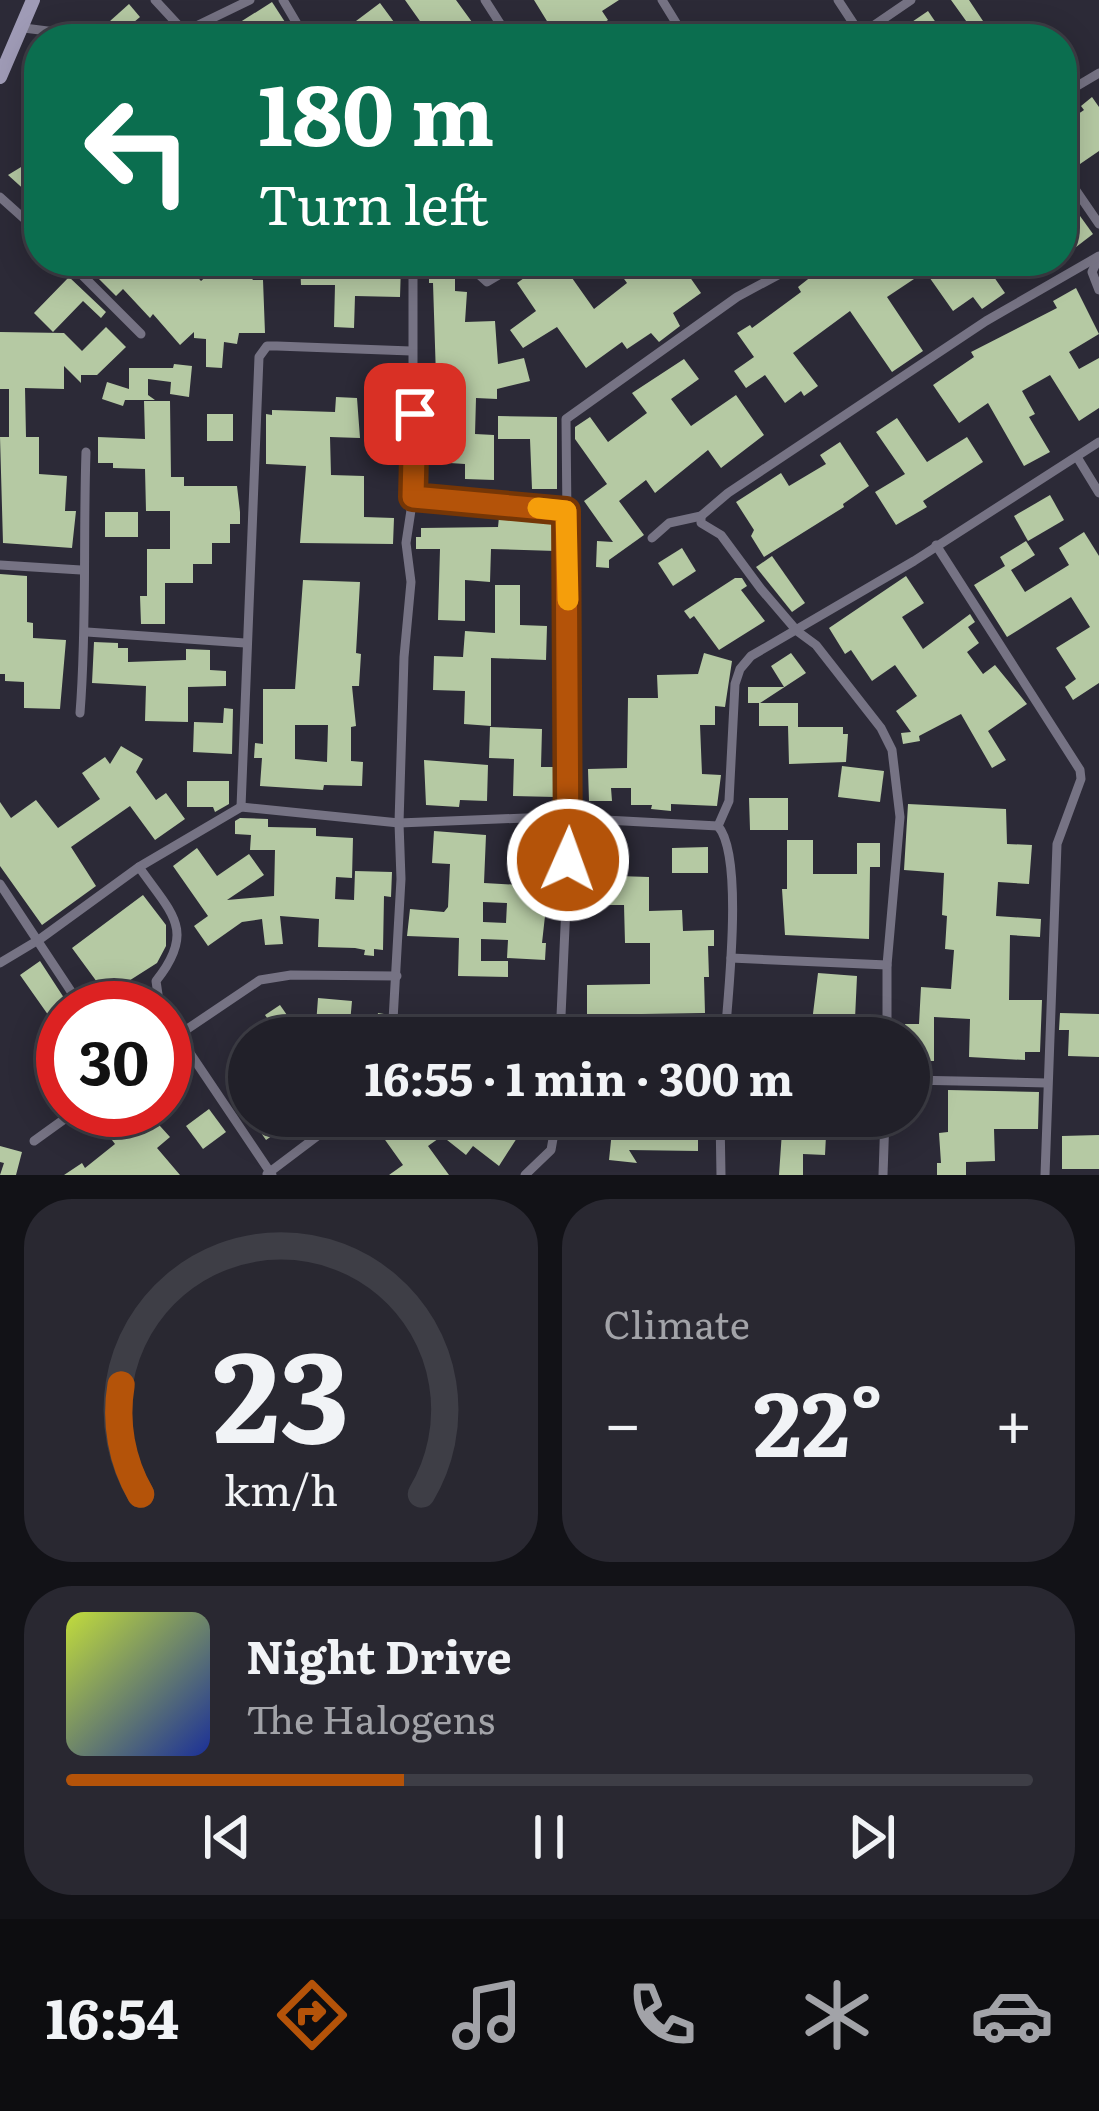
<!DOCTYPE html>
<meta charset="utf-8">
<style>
body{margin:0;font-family:Literata,serif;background:#292831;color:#f1f3f6;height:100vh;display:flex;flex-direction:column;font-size:45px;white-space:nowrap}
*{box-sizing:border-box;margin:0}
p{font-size:39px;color:#a2a3a8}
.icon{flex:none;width:66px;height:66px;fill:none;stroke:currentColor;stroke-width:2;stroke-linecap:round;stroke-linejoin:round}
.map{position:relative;height:1175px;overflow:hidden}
.side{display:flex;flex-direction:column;gap:24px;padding:24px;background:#121217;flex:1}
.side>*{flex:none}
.top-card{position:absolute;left:24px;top:24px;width:1053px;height:252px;border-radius:48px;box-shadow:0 6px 30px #0003,0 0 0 3px #3e3e46;background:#0b6e4f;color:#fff;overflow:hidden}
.speed{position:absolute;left:36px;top:981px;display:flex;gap:24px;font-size:60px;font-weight:700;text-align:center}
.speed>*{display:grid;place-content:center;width:156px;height:156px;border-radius:50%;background:#212029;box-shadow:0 6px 30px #0003,0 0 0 3px #3e3e46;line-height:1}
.speed .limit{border:18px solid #d22;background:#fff;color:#111}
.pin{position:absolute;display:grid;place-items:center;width:102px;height:102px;color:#fff;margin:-51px;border-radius:24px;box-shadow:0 6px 18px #0006}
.me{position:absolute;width:132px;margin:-66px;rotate:2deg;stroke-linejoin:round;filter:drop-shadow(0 0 9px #0008)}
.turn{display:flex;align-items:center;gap:42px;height:252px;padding:0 36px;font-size:54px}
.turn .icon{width:156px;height:156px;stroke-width:2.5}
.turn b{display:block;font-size:84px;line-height:102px}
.big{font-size:90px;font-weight:700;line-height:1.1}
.side .tile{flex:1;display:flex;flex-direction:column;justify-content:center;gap:18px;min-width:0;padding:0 42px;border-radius:48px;background:#292831}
.side .dial{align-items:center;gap:0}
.dial svg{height:312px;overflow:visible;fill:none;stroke:#3e3e46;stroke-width:7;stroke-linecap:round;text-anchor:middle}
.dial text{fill:#f1f3f6;stroke:none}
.song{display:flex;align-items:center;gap:36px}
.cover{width:144px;height:144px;border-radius:18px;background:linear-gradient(135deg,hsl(70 70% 55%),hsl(230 70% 35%))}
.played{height:12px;border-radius:6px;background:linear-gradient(90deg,#b45309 35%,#3e3e46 35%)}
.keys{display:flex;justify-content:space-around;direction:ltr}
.heat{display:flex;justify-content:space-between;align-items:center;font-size:66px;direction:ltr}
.side .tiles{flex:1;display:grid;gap:24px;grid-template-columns:1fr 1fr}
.tile:last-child{grid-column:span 2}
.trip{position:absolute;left:228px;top:1017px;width:702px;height:120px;border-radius:60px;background:#212029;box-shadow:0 6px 30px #0003,0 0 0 3px #3e3e46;font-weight:700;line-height:120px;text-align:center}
.dock{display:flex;height:192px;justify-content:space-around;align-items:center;background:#0d0d10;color:#a2a3a8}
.dock .icon{width:84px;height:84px}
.dock .on{color:#b45309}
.dock b{font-size:54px;color:#f1f3f6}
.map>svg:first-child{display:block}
</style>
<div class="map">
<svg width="1099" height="1175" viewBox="0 0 1099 1175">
<rect width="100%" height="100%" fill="#2c2a37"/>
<!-- building -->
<g fill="#b5c9a3" fill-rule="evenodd">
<path d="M405,0H456L472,22L468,25L478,39H363L352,24L380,3L405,37L422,24Z"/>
<path d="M534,0H619L602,11L608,20L580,39H558Z"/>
<path d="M951,0H969L995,39H949L969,25Z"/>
<path d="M272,2L296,39H227L223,33Z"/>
<path d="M129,4L140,17L114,39H108L100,30Z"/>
<path d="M928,11L947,39H915L906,26Z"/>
<path d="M1092,97L1099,107V151L1080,164L1062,137V125L1084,110L1081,106Z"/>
<path d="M39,156V203L8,175Z"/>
<path d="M1062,191L1093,234L1067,254L1062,248Z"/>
<path d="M110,261H182L201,281L216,268L210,261H238L253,280H263L265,333H239L237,344L224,342L222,368L206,367V339L194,338V332L180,345L153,314L150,318L123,289L116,296L95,275Z"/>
<path d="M429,261H455V291L467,292L465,322L495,321L498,364L524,358L530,381L497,389V399L476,398L475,434L494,435V480L465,479V464L434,462L442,378L436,377L433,283H429Z"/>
<path d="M548,261H560L594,309L627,283L611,261H704L687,273L701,293L673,313L680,326L659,342L651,333L627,349L622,342L586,368L557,327L523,348L510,330L536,311L517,283Z"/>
<path d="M831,261H860L871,278L902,261L914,279L887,297L923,351L892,372L850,311L793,353L818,386L804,396L801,391L785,403L765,375L746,388L734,371L754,357L737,333L750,325L752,328L801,292L798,287Z"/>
<path d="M945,261H983L1005,293L982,309L973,297L953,311L927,274Z"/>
<path d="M300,263L401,265L400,297L355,296L354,328L334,327L335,285H301Z"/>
<path d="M69,277L106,312L101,318L83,301L53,332L34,313Z"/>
<path d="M1076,288L1099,334L1069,352L1079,369L1099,358V408L1079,421L1050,375L1022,391L1035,414L1029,417L1050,452L1024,466L988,403L959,423L933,385L974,357L971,352L1057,308L1053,301Z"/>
<path d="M106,327L126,347L97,375H81V383L64,366V389L25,388L26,437H39V474L67,476L65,511H76L72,548L3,543L0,437H9V389H0V332L64,333L82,351Z"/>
<path d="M684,359L699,379L671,399L691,426L736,395L764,435L721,468L708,450L655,493L646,480L619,501L644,535L609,560V568L596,567L597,541L613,542L584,501L607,484L575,439V427L590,417L608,442L647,413L632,393Z"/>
<path d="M174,364L192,366L189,397L170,394L171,382L148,379V395L155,400H125L123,406L102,399L107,382L129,389V368H173Z"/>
<path d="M336,397L357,398L360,438L330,437L331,475L364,476V517L394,518L393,544L300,543L306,466L266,464V414L272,415V410L335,412Z"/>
<path d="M144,401H170L171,477H184V486H237L240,512V524H230V543H212V564H193V583H165V624H141L140,596H147V549H170V511H146L145,469L113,468V463H98V437L145,439Z"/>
<rect x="207" y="414" width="26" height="27"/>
<path d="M498,416L557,417V489H532L530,439H498Z"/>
<path d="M897,418L927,462L967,437L983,462L923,501L927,507L896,525L875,492L905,474L876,432Z"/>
<path d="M840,442L869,486L843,504L844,507L764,557L751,536L754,530L736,502L781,473L789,486L826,464L820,455Z"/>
<path d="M1050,495L1064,520L1028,541L1014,516Z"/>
<rect x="105" y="512" width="33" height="25"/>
<path d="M499,517L556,519V551L491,549L490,582L465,580V621L438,620L440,549H416V537H421V528L498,527Z"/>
<path d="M1084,532L1099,556V683L1073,700L1065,687L1076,679L1056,648L1090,627L1071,597L1007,637L974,585L1005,566L1000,557L1026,541L1035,555L1011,570L1025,592L1069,565L1059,548Z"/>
<path d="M682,548L696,571L673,586L658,563Z"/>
<path d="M772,556L805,603L792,612L756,567Z"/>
<path d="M0,574L27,576V622L33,623V638L66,640L60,709L24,708V682L5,681V674H0Z"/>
<path d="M906,576L924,603L902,617L923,649L970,614L975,622L968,627L979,643L967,652L983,674L995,665L1027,704L988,731L1006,760L992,768L961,714L919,736L920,741L903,744L901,733L911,732L896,711L917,696L895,665L872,681L851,650L845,654L829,628Z"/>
<path d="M735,578H742L747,586L741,590L765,621L719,650L694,616L690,619L684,611Z"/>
<path d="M303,580L360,582L356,653L361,654L359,686H352L356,726L351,727V761L363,762L362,786L324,785L323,790L260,786L262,758H254L255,743L263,744V689H295ZM295,725H328L327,762L295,759Z"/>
<path d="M495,585H520V625L547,626L546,660L491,658V726L464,724L465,691L433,690L434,656L463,657L465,631L495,633Z"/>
<path d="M94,642L118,643V648H128V662L186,660V649L210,650V670L226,671V686L188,687V722L145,721L146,686L92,683Z"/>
<path d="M704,653L732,661L725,707L715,706V725H700L702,774L721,775L717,806L671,804V811L651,809L652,805H631V788H611L612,801H589L588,769L627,768L628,698H658L657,675L698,674Z"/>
<path d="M791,653L806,673L760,703H748V687H784L771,666Z"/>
<path d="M759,703H798V727H843V734H848L846,762L789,764L788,726H759Z"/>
<path d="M224,708L233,709L232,754L193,752L194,722L223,723Z"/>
<path d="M490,727L542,729L541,767H556L555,797L513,796L514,759L489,758Z"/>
<path d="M121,746L143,759L136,772L156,800L166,793L185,819L155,840L130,806L71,847L96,886L42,925L0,866V802L11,818L36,800L58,828L100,799L82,773L105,757L110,764Z"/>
<path d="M424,760L488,765L487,801L460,800L459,807L426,805Z"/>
<path d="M842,766L884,771L880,802L838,797Z"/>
<path d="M187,781H229V804L215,812L213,807H187Z"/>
<path d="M749,798H788V830H750Z"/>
<path d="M908,804L1006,809L1007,844L1032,845L1029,884L998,882L996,916L1041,919L1040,937L1010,935L1009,1000H1042L1040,1052H1025V1060L969,1057L970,1019L934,1017V1061H909L905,1024H919L921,987L951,989L954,950L945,949L947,916L942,915L944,873L904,870Z"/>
<path d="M240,818L268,819V827L316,828V836L353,838L352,878L336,877L335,899L354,900L355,871L392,872L391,897L384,896L383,950L374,949V956L364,955L365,950L355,948L318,947L319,919L280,916L283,944L265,945L262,919L242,922L208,946L194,926L208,916L173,866L197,848L217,876L249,854L264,875L227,900L274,896L275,850H250L251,835L235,834V821Z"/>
<path d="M434,831L486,835L484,883L557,887L556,899L547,898L542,943H546L545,960L507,958L508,940L481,939V961H508V977L458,976L459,938L407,936L410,909L444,912L448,907L450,864L432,863ZM483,902L507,903L506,923L483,922Z"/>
<path d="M787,840H813V874H857V843H880V867H870L869,939L785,935L782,889H787Z"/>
<path d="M708,847V873H672V848Z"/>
<path d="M586,875L649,877V911L682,910L683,931L714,930V946H708L709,977H704L705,1013L642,1014V1038H580V1017H587V985L650,984V943H625L624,905H587Z"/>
<path d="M143,895L166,925V946L157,963L102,998L93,985L97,982L72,948Z"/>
<path d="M40,961L68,1004L63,1007V1036L20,975Z"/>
<path d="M818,973L857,976L855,1019H878V1038H810Z"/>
<path d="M318,998L352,1001L350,1023L376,1025L378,1013L384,1014L383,1035L358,1032V1038H315Z"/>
<path d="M280,1005L303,1038H281L265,1015Z"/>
<path d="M1060,1013L1099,1014V1057L1068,1056L1069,1030H1059Z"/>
<path d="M249,1082V1116H286L291,1123L266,1140L234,1094Z"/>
<path d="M948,1090L1039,1092L1038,1129H994L995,1161L966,1162V1175H937V1163H941L939,1133L948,1132Z"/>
<path d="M209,1109L226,1132L203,1149L186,1126Z"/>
<path d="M108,1112L126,1136L150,1115L170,1137L157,1148L180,1175H64L82,1163L85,1168L115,1144L97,1120Z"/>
<path d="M368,1116H444L456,1133L469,1116L484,1126L491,1116H531L499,1166L473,1146L466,1155L442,1136L428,1146L449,1175H389L403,1165Z"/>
<path d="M569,1116L616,1119V1116H698V1151L629,1150L637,1163L609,1160L612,1131L587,1130V1133L570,1135Z"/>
<path d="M806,1116H827L825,1155L803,1154V1175H779L783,1117Z"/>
<path d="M1099,1135V1169H1062V1136Z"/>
<path d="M0,1146L22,1152L16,1175H0L4,1163L0,1162Z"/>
</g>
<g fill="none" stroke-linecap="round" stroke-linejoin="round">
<!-- street -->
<g stroke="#767384" stroke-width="9">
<path d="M155,0L180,27L188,30L250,0"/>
<path d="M283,0L306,39"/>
<path d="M485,0L510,39"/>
<path d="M662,0L686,39"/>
<path d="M838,0L861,35"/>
<path d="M24,28L71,34L76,39"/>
<path d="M854,39L911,0"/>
<path d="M1062,95L1099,73"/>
<path d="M1062,170L1099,224"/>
<path d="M0,197L39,232"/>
<path d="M1099,257L1092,272L1099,290"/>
<path d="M68,261L141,334"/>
<path d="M464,261L487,282L522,261"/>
<path d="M1077,457L1099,493"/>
<path d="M413,497L566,511"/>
<path d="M701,516V523L721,535L761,589L797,631L816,645L881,728L892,750L900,817L887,965V1038"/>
<path d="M652,538L669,523L701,516L728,493L986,321L1099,256"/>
<path d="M936,545L1080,770L1081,779L1057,844L1045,1175"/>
<path d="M0,565L81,570"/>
<path d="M87,632L245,643"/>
<path d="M80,713C87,626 83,539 86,452"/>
<path d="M241,807L259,357L267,346H277L411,351"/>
<path d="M718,826L729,801L735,684L740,669L751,656L914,561L1099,442"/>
<path d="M718,826C744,856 728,994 725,1038"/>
<path d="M139,867C171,913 197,930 156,981L160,1008"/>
<path d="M0,884L82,1008"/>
<path d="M731,958L887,965"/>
<path d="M0,963L40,939L139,867L241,807L399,823L549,817L718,826"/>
<path d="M165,1016L272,1175"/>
<path d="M392,1038L401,879L399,823L404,657L411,582L406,543L413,497V261"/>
<path d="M560,1038L570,817L566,419L737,297L804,261"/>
<path d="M165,1044L260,980L291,975L397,976"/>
<path d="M909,1080L1047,1083"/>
<path d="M720,1116L721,1175"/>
<path d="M34,1141L77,1110"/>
<path d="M267,1174L344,1116"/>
<path d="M525,1175L551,1150L557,1116"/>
<path d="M883,1175L885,1116"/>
</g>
<!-- secondary -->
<path stroke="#9f9bb6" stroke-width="14" d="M0,77L33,0"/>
</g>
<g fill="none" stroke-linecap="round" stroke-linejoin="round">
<defs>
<path id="route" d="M415,414L413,497L566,511L568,860"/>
</defs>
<!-- route casing -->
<use href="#route" stroke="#753606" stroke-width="30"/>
<!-- route -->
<use href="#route" stroke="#b45309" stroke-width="21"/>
<!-- slow -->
<path stroke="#f59e0b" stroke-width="21" d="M538,508L566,511L568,600"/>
</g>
</svg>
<div class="speed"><div class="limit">30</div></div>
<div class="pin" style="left:415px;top:414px;background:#d93025"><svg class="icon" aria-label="arrive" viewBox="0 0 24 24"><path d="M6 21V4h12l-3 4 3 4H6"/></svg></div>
<svg class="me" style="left:568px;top:860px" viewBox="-20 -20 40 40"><circle r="17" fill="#b45309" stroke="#fff" stroke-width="3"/><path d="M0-11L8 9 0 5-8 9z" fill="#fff"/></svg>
<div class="trip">16:55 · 1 min · 300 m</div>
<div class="top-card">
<div class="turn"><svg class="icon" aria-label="left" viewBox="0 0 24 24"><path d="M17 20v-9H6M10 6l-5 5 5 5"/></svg><div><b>180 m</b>Turn left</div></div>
</div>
</div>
<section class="side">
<div class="tiles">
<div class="tile dial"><svg viewBox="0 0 100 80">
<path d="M14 69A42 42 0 1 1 86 69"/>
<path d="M14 69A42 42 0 0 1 9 41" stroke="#b45309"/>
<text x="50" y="56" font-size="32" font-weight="700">23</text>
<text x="50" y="72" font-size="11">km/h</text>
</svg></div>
<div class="tile"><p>Climate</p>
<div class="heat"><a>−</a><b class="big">22°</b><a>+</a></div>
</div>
<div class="tile">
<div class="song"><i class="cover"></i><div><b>Night Drive</b><p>The Halogens</p></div></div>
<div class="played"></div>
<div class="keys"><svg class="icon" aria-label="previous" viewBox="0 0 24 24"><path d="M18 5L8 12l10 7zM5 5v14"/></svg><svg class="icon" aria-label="pause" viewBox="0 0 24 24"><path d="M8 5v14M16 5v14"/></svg><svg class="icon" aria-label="next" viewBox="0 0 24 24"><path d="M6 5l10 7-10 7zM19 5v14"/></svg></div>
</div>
</div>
</section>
<nav class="dock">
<b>16:54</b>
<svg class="icon on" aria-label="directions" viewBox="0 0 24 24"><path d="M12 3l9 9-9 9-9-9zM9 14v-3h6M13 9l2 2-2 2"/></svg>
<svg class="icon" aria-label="music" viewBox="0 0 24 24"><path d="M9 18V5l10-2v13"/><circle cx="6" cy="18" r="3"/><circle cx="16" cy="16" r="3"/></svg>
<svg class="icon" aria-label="phone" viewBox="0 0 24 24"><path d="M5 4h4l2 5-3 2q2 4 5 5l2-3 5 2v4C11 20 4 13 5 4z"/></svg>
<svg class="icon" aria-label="climate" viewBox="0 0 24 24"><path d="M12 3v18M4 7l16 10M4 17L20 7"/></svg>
<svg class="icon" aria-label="car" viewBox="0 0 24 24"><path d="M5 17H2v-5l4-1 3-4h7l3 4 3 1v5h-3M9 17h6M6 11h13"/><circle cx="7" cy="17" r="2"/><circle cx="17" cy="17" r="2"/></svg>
</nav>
